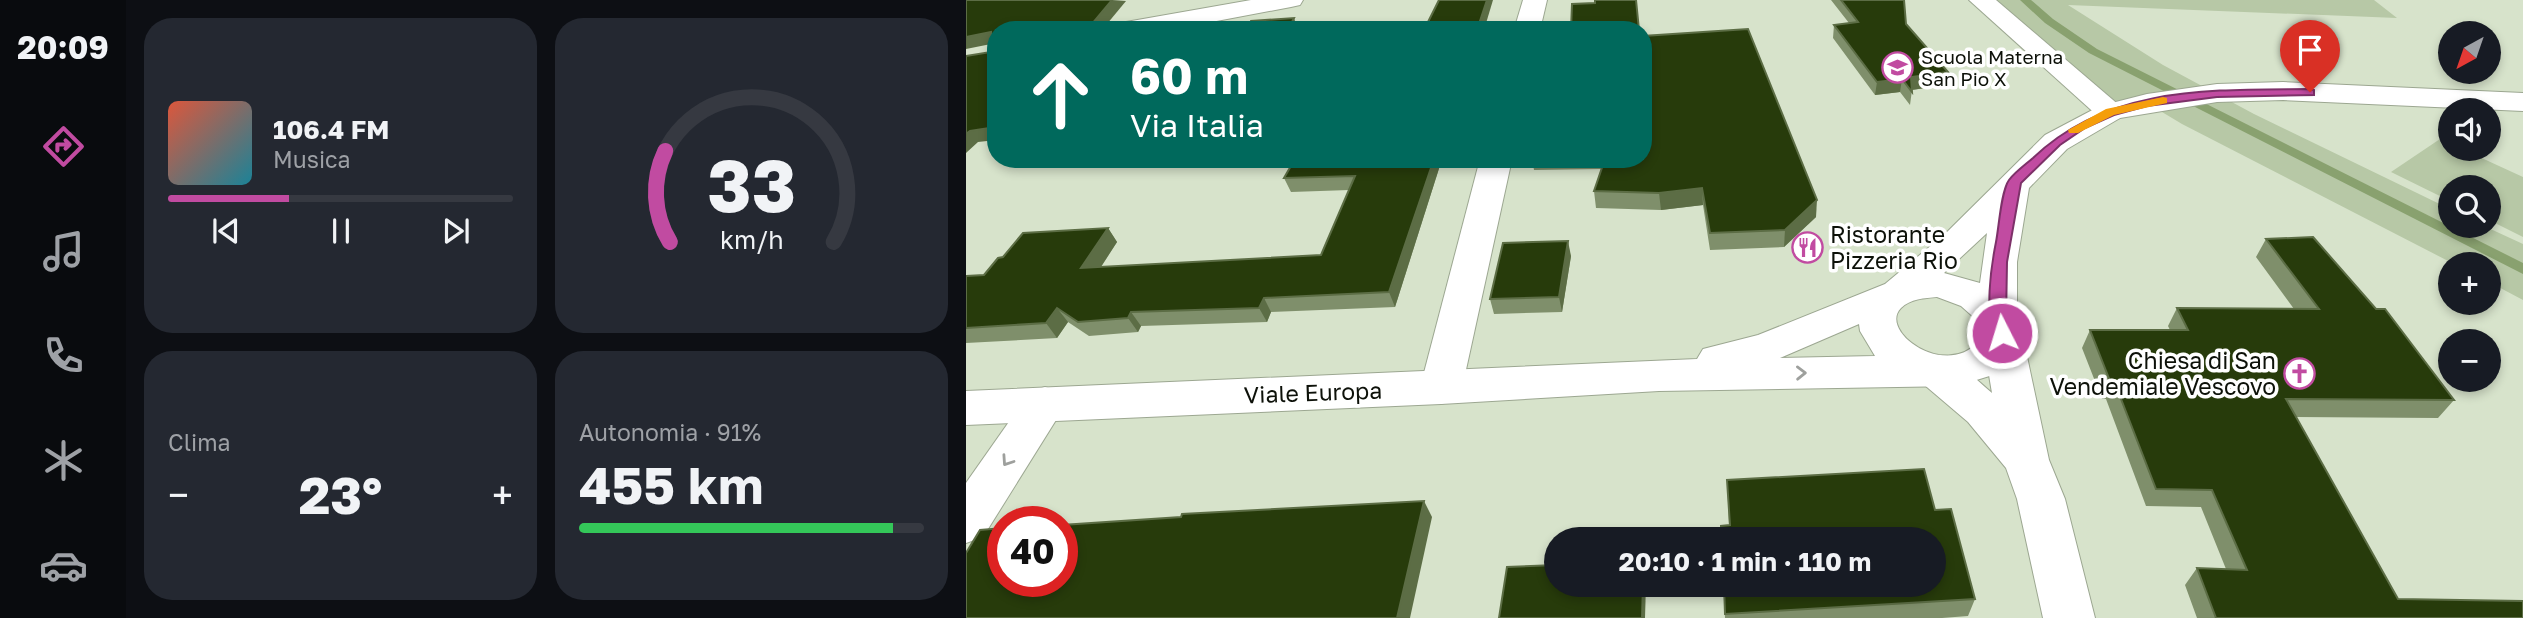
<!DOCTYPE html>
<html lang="it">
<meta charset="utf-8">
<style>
body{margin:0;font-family:"Golos Text",sans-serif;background:#242831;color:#f1f3f6;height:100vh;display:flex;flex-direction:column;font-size:26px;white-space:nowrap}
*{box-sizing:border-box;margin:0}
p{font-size:23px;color:#9ea1a6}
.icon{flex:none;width:38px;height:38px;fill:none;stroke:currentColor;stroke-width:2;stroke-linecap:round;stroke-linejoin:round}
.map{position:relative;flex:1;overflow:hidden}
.details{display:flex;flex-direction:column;gap:18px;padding:18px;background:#0d0f14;width:840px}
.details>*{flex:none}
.top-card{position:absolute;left:21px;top:21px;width:665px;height:147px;border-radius:28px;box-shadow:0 4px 10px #0003;background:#00695c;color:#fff;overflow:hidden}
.needle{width:46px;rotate:220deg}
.tools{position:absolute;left:1472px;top:21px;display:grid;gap:14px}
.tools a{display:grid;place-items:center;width:63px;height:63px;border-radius:50%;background:#171b24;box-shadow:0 4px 10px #0003;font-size:35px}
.speed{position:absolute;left:21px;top:506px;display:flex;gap:14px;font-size:35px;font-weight:700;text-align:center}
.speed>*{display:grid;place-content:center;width:91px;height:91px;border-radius:50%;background:#171b24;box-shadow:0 4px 10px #0003;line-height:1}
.speed .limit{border:10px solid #d22;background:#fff;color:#111}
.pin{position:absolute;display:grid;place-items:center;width:60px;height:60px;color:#fff;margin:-72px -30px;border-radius:50% 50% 50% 0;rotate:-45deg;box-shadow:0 0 7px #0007}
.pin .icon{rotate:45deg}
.me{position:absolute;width:77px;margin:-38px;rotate:355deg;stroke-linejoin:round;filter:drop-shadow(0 0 5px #0008)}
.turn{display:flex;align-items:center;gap:24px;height:147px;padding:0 28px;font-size:32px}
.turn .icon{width:91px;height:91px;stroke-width:2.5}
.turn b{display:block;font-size:49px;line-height:60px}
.big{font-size:52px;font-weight:700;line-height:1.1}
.details .tile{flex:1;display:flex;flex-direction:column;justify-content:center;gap:10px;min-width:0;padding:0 24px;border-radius:28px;background:#242831}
.details .dial{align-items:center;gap:0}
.dial svg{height:182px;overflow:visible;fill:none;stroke:#363941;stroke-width:7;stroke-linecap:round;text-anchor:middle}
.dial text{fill:#f1f3f6;stroke:none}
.song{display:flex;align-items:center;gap:21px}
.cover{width:84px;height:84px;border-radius:10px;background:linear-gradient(135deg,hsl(10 70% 55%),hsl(190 70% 35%))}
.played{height:7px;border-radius:4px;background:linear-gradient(90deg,#c14ba1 35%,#363941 35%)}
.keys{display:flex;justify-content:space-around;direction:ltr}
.heat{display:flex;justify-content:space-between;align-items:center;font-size:38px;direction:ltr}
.charge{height:10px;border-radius:5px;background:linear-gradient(90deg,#34c759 91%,#363941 0)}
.details .tiles{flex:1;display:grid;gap:18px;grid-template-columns:repeat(2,1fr)}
.trip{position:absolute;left:578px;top:527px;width:402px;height:70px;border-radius:35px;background:#171b24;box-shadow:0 4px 10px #0003;font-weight:700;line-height:70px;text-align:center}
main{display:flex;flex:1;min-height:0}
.tabs{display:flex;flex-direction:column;width:126px;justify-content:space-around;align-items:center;background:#090b0e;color:#9ea1a6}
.tabs .icon{width:49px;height:49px}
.tabs .current{color:#c14ba1}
.tabs b{font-size:32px;color:#f1f3f6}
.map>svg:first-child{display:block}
</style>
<main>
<nav class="tabs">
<b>20:09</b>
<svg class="icon current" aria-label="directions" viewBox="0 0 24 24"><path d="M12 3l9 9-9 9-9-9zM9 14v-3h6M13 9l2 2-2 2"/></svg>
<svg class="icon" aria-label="music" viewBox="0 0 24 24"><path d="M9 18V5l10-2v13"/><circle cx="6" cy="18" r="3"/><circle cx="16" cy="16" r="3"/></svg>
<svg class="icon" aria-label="phone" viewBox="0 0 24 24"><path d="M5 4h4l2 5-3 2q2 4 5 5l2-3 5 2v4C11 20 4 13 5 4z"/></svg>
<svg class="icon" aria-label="climate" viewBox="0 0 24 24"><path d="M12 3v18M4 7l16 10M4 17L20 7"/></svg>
<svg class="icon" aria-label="car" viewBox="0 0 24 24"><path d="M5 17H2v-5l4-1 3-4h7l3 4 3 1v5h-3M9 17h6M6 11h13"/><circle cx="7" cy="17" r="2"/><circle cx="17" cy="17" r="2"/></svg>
</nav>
<section class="details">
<div class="tiles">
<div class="tile">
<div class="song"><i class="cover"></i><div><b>106.4 FM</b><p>Musica</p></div></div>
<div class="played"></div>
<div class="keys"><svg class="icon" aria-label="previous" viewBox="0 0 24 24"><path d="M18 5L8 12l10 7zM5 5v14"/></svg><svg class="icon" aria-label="pause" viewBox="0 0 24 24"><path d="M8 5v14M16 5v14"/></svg><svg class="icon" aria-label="next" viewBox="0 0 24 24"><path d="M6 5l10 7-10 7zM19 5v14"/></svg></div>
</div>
<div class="tile dial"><svg viewBox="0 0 100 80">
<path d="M14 69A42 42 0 1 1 86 69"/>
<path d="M14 69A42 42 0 0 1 12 29" stroke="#c14ba1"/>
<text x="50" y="56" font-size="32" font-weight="700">33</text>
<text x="50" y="72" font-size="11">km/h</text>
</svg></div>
<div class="tile"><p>Clima</p>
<div class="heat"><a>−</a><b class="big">23°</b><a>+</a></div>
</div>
<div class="tile"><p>Autonomia · 91%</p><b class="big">455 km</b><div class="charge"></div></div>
</div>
</section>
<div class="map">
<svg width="1557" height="618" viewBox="0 0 1557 618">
<rect width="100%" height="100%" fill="#d7e3cb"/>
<!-- green -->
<g fill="#b7c8a6">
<path d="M1015,0H1408L1431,18L1102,5L1197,65L1288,114L1484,209V226H1518L1557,244V300L1523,282L1522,264H1488L1216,124L1181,103L1144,112Z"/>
<path d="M1474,139L1484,143V149H1496L1557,177V237L1523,220L1522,187H1484V201L1425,172Z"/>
</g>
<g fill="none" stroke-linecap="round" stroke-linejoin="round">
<!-- stream -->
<path fill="#89a16f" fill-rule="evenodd" d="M1054,0H1065L1087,19L1131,49L1557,263V274L1123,53L1079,23Z"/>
<defs>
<g id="minor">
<path d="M285,0H337L334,5L325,7L203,30H147L151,25L160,22Z"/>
<path d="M557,0H581L574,30H548Z"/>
<path d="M1003,0H1030L1154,106L1159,112L1154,118L1144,121L1134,118Z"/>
<path d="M514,159H546L496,388L490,399L475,404L460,399L454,388Z"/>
<path d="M1036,319L1050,323L1056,333L1083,460L1099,499L1129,618H1077L1051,499L1040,468L1002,422L955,382L949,371L955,360C986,351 1004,375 1026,393L1016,333L1022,323Z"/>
<path d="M79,387L94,392L100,404L17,537L0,543V483L64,392Z"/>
</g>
<path id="tertiary" d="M1317,82L1557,93V111L1317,100L1251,102L1154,118L1101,149L1063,188L1051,262V321L1054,337L1051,347L1039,366L1030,374L991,386L693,391L475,404L0,425V391L731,359L737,349L792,335L919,284L979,234L1079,135L1134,106L1181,94L1251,84ZM1021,233L1014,283L978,273ZM971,297L995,306L1012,321V342C979,379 912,331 935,308C944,299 959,298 971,297ZM893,324L894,331L909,356L814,358Z"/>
</defs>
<!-- minor casing -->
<use href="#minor" stroke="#9ca791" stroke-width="2"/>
<!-- tertiary casing -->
<use href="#tertiary" stroke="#9ca791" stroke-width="2"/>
<!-- minor -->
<use href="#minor" fill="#fff" fill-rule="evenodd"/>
<!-- tertiary -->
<use href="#tertiary" fill="#fff" fill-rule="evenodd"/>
</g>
<!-- wall -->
<g fill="#7f8f6b">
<path d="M865,0H938L940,24L980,85L946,90L944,105L934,92L909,95L867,38L868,25L883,23Z"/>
<path d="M102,159H169L104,162Z"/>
<path d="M329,159H476L429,307L305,312L301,322L175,326L172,332L123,336L102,322L91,338L0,343V276L18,275L37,257L142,228L151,242L135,267L355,255L383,190L325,192L318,178Z"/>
<path d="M566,159H677L850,217L818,247L744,250L737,205L695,210L630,208L628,191L635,169L568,170Z"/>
<path d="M1300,239L1488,400L1472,418L1330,417L1432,599L1557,618H1231L1219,585L1231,568L1260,569L1235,507L1180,506L1140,399H1136L1116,348L1124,330H1204L1202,326L1211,308L1328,309L1290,257Z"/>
<path d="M605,256L596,312L528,314L524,299Z"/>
<path d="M761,480L969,510L1009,599L1002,616L976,618H759L757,584L763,525Z"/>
</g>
<!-- shaded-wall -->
<g fill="#5c6d45">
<path d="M146,0L160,1L136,30H121Z"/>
<path d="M521,0H527L518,30H511Z"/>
<path d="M328,18L332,30H322Z"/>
<path d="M25,32L30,43L0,49V37Z"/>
<path d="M982,72L980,85L945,90V77Z"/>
<path d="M936,79L934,92L909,95L911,82Z"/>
<path d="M30,127V140L12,142L0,153V134L4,131Z"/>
<path d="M468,159H476L429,307L423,292Z"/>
<path d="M736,188L737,205L695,210L693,193Z"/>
<path d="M851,200L850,217L818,247L819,230Z"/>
<path d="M142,228L151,242L125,282L115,268Z"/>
<path d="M602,241L605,256L596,312L593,297Z"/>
<path d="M298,298L305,312L301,322L293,308Z"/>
<path d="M91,308L102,322L91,338L80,323Z"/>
<path d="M165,312L175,326L172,332L162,318Z"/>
<path d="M458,501L466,517L444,618H431Z"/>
<path d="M677,584H680L679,618H676Z"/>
</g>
<!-- building -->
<g fill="#273b0b" stroke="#5c6d45" stroke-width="2">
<path d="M0,0H146L121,30H30V127L4,131L0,134V56L25,52V32L0,37Z"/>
<path d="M473,0H521L511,30H458Z"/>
<path d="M629,0H670L673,30H605L606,4L629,3Z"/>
<path d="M875,0H938L940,24L982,72L945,77L946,92L936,79L911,82L868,25L892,22Z"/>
<path d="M328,18L322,30H262L281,28L285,21Z"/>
<path d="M782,29L851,200L819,230L744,233L736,188L693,193L628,191L639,159H677V36Z"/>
<path d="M329,159H468L423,292L298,298L293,308L165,312L162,318L112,322L91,308L80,323L0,328V276L18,275L32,258L37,257L57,233L142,228L115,268L355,255L389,176L318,178Z"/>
<path d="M1347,237L1410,309H1419L1488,400L1320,399L1432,599L1557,601V618H1250L1231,568L1281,570L1246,490L1190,489L1148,381H1144L1124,330H1222L1211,308L1353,309L1300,239Z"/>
<path d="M602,241L593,297L524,299L537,243Z"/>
<path d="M958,469L969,510L985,509L1009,599L759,614L758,584H968V539H755V526L764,525L761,480Z"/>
<path d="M458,501L431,618H0V553L14,530L37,528V581H96V525L215,517L216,514Z"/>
<path d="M590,565V584H677L676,618H533L541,567Z"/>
</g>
<!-- one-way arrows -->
<defs><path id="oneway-chevron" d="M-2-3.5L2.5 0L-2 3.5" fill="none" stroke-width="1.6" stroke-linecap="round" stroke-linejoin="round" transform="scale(1.75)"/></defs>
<g stroke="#9ea09d">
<use href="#oneway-chevron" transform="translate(835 373) rotate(-1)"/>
<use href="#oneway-chevron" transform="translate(41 461) rotate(124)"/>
</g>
<!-- route -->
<path fill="#c14ba1" stroke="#7d3169" stroke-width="2" d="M1344,89L1348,90V95L1251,97L1181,106L1148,115L1119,128L1094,145L1055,183L1041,262L1040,320L1044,333L1036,339L1030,337C1018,315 1025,267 1030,242C1033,227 1035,191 1043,180C1049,172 1059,165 1067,158C1143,85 1245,90 1344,89Z"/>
<!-- slow -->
<path fill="#f59e0b" d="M1197,97L1201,98V103L1148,115L1112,133H1103L1102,130L1140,109Z"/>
<!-- icons -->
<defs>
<symbol id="school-ring" viewBox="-11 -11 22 22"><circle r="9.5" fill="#fff" stroke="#c14ba1" stroke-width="1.5"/><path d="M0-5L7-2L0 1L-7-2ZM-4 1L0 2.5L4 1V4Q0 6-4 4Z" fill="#c14ba1"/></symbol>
<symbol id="restaurant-ring" viewBox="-11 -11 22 22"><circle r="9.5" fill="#fff" stroke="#c14ba1" stroke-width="1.5"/><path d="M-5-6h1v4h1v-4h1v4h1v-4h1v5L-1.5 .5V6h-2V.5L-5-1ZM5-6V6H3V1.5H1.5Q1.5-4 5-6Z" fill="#c14ba1"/></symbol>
<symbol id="church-ring" viewBox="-11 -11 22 22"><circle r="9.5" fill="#fff" stroke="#c14ba1" stroke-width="1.5"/><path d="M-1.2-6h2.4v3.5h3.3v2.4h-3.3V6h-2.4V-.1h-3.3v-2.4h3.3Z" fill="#c14ba1"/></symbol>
</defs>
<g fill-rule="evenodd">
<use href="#school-ring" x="914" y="50" width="35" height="35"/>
<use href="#restaurant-ring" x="824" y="230" width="35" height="35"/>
<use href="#church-ring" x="1316" y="356" width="35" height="35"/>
</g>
<g text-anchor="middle" stroke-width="7" stroke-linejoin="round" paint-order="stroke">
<!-- far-poi labels -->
<g font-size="19" fill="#0d1109" stroke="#fff" text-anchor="start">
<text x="955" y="64">Scuola Materna<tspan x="955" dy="22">San Pio X</tspan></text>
</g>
<!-- poi labels -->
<g font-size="23" fill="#0d1109" stroke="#fff" text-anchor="start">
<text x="864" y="243">Ristorante<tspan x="864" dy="26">Pizzeria Rio</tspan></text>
<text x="1310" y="369" text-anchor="end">Chiesa di San<tspan x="1310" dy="26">Vendemiale Vescovo</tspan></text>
</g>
<!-- street labels -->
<g font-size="23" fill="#0d1109" stroke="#fff">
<text transform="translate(347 393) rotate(-2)" y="8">Viale Europa</text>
</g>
</g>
</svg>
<div class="tools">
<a><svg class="needle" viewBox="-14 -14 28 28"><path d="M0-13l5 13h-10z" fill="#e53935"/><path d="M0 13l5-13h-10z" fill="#9ea1a6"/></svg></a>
<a><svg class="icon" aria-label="sound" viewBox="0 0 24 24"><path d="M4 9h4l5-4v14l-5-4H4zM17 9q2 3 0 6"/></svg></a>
<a><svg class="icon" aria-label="search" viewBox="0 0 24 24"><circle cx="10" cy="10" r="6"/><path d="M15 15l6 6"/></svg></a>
<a>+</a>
<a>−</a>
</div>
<div class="speed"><div class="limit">40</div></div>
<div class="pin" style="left:1344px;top:92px;background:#d93025"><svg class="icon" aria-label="arrive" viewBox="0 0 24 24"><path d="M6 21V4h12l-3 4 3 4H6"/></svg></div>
<svg class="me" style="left:1036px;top:333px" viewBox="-20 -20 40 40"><circle r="17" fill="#c14ba1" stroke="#fff" stroke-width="3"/><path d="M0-11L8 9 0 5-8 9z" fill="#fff"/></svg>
<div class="trip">20:10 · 1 min · 110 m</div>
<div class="top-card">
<div class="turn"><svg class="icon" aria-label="ahead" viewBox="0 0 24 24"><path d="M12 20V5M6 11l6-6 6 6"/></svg><div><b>60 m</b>Via Italia</div></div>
</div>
</div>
</main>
